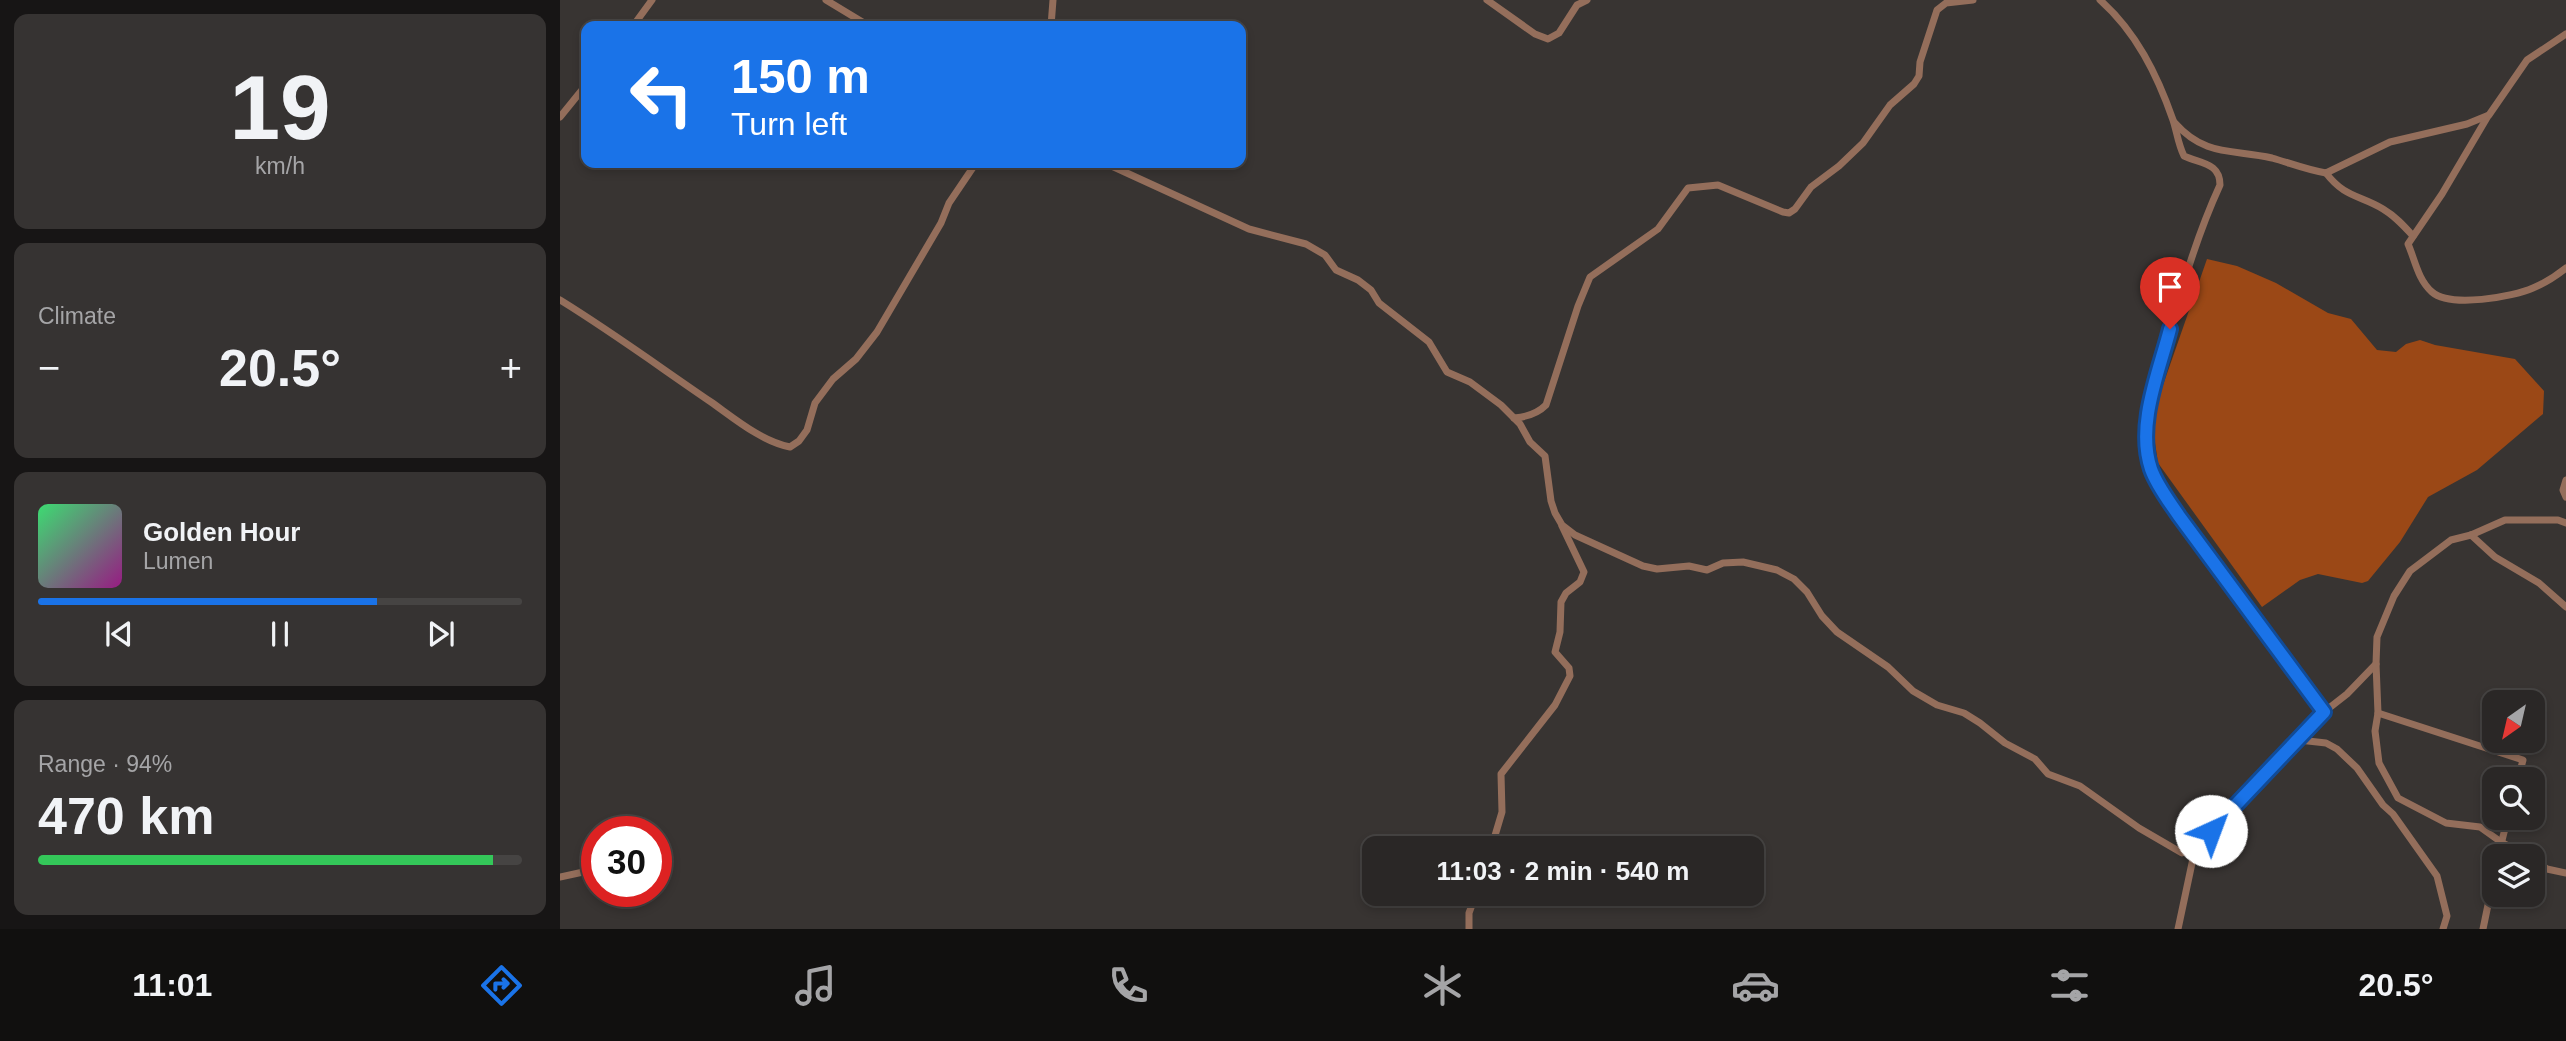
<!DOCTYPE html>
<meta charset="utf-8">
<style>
body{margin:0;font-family:Helvetica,sans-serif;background:#363332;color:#f1f3f6;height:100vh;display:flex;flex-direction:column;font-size:26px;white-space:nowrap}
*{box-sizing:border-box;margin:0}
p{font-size:23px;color:#a5a5a7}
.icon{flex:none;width:38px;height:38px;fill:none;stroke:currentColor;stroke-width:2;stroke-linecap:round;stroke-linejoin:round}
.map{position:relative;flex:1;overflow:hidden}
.drawer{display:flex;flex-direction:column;gap:14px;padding:14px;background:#171515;width:560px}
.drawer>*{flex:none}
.hud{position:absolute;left:21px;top:21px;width:665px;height:147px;border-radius:14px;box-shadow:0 4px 10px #0003,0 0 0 2px #464443;background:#1a73e8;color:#fff;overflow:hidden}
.needle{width:46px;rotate:214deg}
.buttons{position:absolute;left:1922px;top:690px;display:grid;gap:14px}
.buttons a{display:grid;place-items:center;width:63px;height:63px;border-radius:14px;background:#2a2726;box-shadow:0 4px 10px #0003,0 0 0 2px #464443;font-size:35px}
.speed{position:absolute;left:21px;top:816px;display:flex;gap:14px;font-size:35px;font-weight:700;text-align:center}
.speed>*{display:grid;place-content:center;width:91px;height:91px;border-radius:50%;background:#2a2726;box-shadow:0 4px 10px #0003,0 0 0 2px #464443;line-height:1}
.speed .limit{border:10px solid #d22;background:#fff;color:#111}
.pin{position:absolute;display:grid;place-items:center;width:60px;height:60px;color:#fff;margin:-72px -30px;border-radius:50% 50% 50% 0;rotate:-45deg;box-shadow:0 0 7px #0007}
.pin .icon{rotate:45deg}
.me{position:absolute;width:77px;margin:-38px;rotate:43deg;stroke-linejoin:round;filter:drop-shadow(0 0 5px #0008)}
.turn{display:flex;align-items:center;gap:24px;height:147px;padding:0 35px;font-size:32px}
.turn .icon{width:91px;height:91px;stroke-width:2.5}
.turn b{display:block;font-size:49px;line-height:60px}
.big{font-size:52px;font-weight:700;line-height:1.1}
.drawer .widget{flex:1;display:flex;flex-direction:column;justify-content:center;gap:10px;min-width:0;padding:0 24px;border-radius:14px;background:#363332}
.drawer .dial{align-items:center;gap:0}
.dial b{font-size:91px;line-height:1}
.song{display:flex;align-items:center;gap:21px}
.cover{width:84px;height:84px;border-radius:10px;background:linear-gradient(135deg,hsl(140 70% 55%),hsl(310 70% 35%))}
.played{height:7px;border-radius:4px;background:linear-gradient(90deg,#1a73e8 70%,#464443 70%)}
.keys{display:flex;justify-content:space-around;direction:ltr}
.heat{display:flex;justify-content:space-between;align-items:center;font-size:38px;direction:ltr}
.charge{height:10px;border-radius:5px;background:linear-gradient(90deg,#34c759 94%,#464443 0)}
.trip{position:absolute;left:802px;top:836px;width:402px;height:70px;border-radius:14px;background:#2a2726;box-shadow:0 4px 10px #0003,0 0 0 2px #464443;font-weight:700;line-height:70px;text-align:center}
.tabs{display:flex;height:112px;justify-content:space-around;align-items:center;background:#11100f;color:#a5a5a7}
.tabs .icon{width:49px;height:49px}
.tabs .current{color:#1a73e8}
.tabs b{font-size:32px;color:#f1f3f6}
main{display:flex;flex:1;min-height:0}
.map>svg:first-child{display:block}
</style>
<main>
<section class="drawer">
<div class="widget dial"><b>19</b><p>km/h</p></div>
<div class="widget"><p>Climate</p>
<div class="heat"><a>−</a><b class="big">20.5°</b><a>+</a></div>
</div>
<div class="widget">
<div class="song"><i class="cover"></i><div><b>Golden Hour</b><p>Lumen</p></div></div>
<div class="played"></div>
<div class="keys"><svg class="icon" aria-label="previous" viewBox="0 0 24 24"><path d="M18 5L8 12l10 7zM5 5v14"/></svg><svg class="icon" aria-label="pause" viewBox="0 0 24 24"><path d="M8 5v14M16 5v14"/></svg><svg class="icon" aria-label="next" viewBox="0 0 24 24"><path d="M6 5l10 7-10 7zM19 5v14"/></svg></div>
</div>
<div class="widget"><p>Range · 94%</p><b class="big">470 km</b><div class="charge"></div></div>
</section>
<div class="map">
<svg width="2006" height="929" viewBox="0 0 2006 929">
<rect width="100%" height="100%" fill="#383432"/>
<!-- water -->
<path fill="#9b4816" d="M1647,259L1677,266L1716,283L1768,313L1791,319L1817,350L1836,352L1846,344L1860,340L1875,345L1955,359L1984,391L1983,414L1917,470L1868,497L1840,542L1808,581L1802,583L1758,574L1740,580L1702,607L1598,463L1594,436L1596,405Z"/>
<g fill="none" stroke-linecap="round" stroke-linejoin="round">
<!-- street -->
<g stroke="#946e5b" stroke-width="7">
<path d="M266,0L309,26"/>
<path d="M927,0L975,34L988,39L999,33L1017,5L1027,0"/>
<path d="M1540,0C1576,32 1597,74 1613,120C1617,132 1618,144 1624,156C1642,164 1660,163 1660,185C1633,244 1616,307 1600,370C1593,396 1582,427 1587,454C1592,478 1606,496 1620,516L1764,712L1635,849L1618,929"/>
<path d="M73,26L92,0"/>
<path d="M491,26L493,0"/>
<path d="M1928,116L1882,194L1848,244C1855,260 1858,280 1872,292C1890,308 1953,297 1973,288C1985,283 1996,276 2006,268"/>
<path d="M0,117L26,85"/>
<path d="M1615,123C1645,157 1673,149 1712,158C1730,163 1747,170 1766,173L1830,142L1907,124L1929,115L1967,60L2006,34"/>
<path d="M545,163L689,229L746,244L765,255L776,270L798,280L811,290L819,303L869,342L887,372L910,382L941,405L960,424L970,442L985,456L991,501L995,513L1002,525L1015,535L1083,566L1097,569L1129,566L1147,570L1163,563L1183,562L1217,570L1234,579L1247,592L1262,616L1277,632L1328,667L1353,691L1377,705L1404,713L1420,723L1445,743L1475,759L1488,774L1520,786L1579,828L1622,853L1635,849"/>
<path d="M1766,173C1785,198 1800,195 1823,209C1835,216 1844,226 1853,236"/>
<path d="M0,300C52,332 101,368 151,402C175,419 201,441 230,447L239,441L247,430L255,403L273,379L296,359L317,332L381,223L389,203L416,163"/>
<path d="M954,418C967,417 977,414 986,405L1018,306L1030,277L1098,229L1128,188L1158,185L1223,212L1229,213L1235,209L1251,187L1279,166L1303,143L1330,105L1354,84L1359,76L1360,62L1377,10L1386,3L1413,0"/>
<path d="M2006,480L2003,490L2006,497"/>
<path d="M1911,535L1935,557L1979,583L2006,607"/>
<path d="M1764,712L1787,694L1816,664"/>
<path d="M1818,713L1963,760L1958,779"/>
<path d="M1739,740L1766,743L1777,749L1797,768L1823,805L1833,814L1877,876L1887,916L1883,929"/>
<path d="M931,849L942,812L941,774L995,705L1010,676L1009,668L995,652L1000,632L1001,602L1006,593L1020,582L1024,572L1002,526"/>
<path d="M1938,856L1948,817"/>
<path d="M1968,856L1941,842L1920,827L1886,823L1838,798L1819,763L1815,731L1818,713L1816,664L1817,637L1834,596L1850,571L1891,540L1911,535L1945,520H1998L2006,523"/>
<path d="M1972,859L1987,869L2006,873"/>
<path d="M0,877L37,869"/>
<path d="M909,929V913L916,894"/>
<path d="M1923,929L1934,876"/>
</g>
</g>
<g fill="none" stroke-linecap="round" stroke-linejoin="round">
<defs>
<path id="route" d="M1610,329C1599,372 1576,425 1591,469C1597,486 1609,501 1619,516L1764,712L1651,831"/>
</defs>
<!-- route casing -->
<use href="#route" stroke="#114b97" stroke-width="18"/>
<!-- route -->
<use href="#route" stroke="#1a73e8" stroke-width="12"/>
</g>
</svg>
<div class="buttons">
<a><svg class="needle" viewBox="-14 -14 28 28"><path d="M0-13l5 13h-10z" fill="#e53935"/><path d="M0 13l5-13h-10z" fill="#a5a5a7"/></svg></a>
<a><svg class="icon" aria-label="search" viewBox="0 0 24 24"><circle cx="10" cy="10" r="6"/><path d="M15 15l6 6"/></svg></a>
<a><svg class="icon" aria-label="layers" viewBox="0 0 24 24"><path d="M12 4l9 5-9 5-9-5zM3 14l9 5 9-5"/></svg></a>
</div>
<div class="speed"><div class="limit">30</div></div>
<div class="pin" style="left:1610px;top:329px;background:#d93025"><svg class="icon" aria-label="arrive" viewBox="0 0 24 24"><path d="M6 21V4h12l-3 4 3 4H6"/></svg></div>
<svg class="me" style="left:1651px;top:831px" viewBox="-20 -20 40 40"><circle r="19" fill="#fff"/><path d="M0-13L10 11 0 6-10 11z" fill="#1a73e8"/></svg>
<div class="trip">11:03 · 2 min · 540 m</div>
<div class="hud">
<div class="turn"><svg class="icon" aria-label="left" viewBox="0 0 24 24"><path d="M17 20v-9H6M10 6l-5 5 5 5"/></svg><div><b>150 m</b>Turn left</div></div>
</div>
</div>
</main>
<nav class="tabs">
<b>11:01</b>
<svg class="icon current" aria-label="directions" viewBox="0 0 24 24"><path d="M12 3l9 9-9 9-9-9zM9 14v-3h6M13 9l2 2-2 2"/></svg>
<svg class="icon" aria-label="music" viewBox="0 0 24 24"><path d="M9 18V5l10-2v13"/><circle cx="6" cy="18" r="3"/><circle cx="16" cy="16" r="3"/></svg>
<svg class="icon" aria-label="phone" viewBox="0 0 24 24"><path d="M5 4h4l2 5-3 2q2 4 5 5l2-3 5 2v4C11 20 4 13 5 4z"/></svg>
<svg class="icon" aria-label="climate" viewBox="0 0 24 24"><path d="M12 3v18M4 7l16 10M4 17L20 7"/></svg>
<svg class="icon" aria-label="car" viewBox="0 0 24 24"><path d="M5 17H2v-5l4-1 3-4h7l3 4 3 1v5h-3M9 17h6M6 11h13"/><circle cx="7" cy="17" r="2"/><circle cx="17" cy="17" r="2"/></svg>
<svg class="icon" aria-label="filters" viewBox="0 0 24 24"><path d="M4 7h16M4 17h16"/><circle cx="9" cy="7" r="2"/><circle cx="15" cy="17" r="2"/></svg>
<b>20.5°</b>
</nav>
